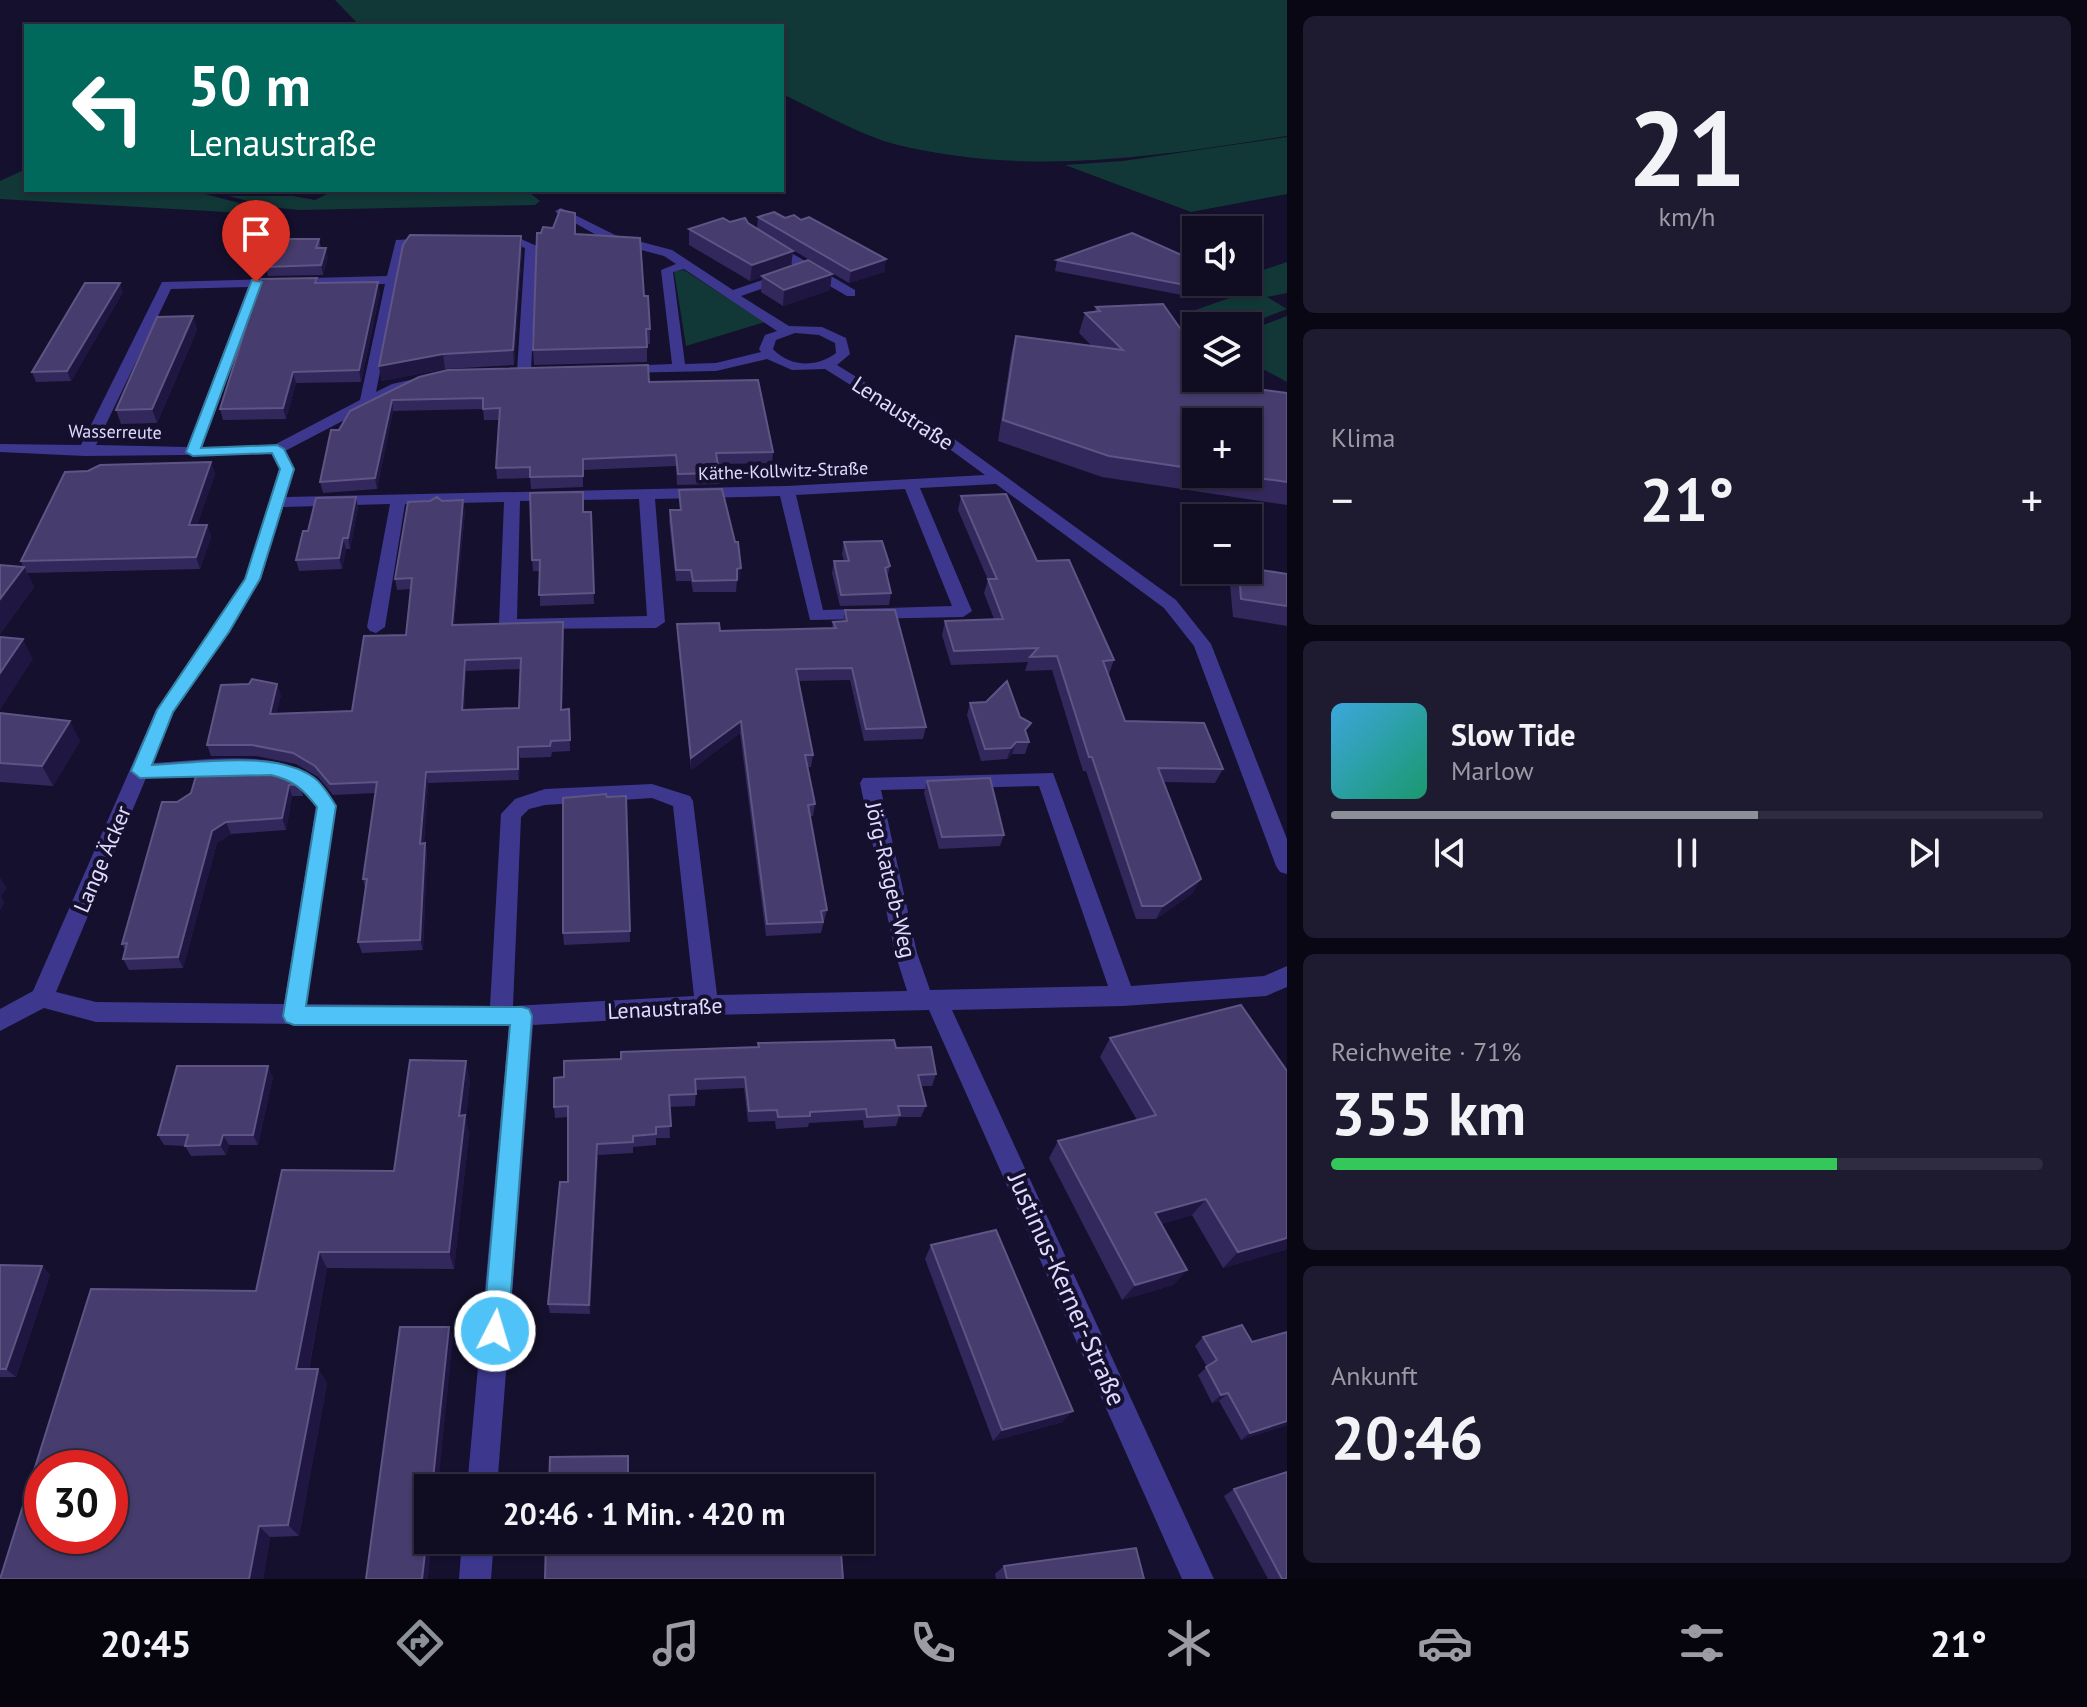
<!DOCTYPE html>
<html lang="de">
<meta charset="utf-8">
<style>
body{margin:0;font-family:"PT Sans",sans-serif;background:#1e1a2f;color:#f1f3f6;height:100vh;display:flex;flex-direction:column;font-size:30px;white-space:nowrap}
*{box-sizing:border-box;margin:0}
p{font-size:26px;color:#9c9ba5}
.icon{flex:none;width:44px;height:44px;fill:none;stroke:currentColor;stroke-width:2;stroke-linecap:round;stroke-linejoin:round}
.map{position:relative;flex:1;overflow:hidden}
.drawer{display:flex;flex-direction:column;gap:16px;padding:16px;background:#090713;width:800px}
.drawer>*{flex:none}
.hud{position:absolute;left:24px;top:24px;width:760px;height:168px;border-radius:0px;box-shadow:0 2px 6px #0004,0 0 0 2px #302c40;background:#00695c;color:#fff;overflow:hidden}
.fabs{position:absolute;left:1182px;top:216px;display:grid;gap:16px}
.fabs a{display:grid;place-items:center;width:80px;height:80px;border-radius:0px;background:#100c22;box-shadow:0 2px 6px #0004,0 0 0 2px #302c40;font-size:40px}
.speed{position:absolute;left:24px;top:1450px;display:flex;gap:16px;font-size:40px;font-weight:700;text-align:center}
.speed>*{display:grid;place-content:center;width:104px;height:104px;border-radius:50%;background:#100c22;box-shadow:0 2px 6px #0004,0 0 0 2px #302c40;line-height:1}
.speed .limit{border:12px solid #d22;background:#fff;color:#111}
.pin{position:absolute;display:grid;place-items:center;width:68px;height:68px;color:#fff;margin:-82px -34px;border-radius:50% 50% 50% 0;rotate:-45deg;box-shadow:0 0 8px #0007}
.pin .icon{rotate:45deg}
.me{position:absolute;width:88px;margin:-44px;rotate:5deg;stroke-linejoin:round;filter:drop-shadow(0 0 6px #0008)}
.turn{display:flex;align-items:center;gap:28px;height:168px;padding:0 32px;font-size:36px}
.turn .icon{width:104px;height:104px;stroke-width:2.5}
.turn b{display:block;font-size:56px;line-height:68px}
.big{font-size:60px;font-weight:700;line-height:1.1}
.drawer .tile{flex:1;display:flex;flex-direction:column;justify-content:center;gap:12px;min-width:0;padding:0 28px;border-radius:12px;background:#1e1a2f}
.drawer .dial{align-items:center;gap:0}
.dial b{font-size:104px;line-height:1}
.song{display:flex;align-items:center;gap:24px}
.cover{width:96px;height:96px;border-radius:12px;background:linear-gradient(135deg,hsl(200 70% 55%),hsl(160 70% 35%))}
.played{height:8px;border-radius:4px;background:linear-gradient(90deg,#8c9099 60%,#302c40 60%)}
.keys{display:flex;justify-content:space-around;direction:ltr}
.heat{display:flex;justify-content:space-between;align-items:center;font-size:44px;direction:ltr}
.charge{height:12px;border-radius:6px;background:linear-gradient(90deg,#34c759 71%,#302c40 0)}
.trip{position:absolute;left:414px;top:1474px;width:460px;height:80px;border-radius:0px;background:#100c22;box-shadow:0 2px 6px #0004,0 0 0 2px #302c40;font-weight:700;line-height:80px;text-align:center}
.dock{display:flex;height:128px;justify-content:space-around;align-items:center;background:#06050e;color:#9c9ba5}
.dock .icon{width:56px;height:56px}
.dock .active{color:#8c9099}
.dock b{font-size:36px;color:#f1f3f6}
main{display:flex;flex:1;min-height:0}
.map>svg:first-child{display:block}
</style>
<main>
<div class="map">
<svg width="1287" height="1579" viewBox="0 0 1287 1579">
<rect width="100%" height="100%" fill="#15102d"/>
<!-- green -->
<g fill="#123737">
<path d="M335,0H1287V136C1154,157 1027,177 894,144C860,135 815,109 782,94V26H360Z"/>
<path d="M1287,137V194L1191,212L1065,165L1123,161Z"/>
<path d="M26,169V190H190L265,210L259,214L0,199V181Z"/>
<path d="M335,190H526L540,201L535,205L299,210L270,207L229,196H293L315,200Z"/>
<path d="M1287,262V293L1267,297L1287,309C1244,325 1230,336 1187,313L1252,290L1265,296L1244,282H1248V275Z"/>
<path d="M684,270L765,322L686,346L674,271Z"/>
<path d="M1287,316V382L1248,361V331Z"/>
</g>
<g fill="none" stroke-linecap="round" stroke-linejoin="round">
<!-- minor -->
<g fill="#3d388e" fill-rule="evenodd">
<path d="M561,208L615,235L672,250L733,290L798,268L765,247L763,244L769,240L855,290V296H847L807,273L741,296L789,326L822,327L846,338L850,354L837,365L939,428L1176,600L1211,644L1287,839V874L1280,872L1276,866L1194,646L1164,608L996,484L920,488L972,611L963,617L810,620L780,496L655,499L665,622L656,628L502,629L499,625L504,502L405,504L385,627L376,633L370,631L367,627L390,504L283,507L261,579L174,712L152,763C201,761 269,748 313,776C323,783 330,796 336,806L307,1004L490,1006L501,814L515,799L545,789L652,784L690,796L693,801L717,995L907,991L895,953L860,783L863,778L1053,773L1131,986L1264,976L1287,966V987L1266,996L1123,1006L952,1010L1214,1579H1182L929,1010L707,1015L533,1025L497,1488H467L509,1026L96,1022L44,1008L0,1031V1009L33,991L156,710L245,579L279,469L272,454L85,456L0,452V444L81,445L162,282L387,276L396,240L430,238L436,242L430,246H405L376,392L392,384L428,376L435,380L402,390L285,451L295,469L286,497L787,486L985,475L929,434L825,369L792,370L767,359L716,371L618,373V367L623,366L672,364L661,270L676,264L664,256L607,241L557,213L555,211ZM684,269L777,331L765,335L759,349L761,352L716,363L685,364L673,272ZM385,284L360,400L274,445L202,447L261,287ZM248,287L187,447L96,445L171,289ZM795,333L819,335L835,343L836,353C817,368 789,367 773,349L776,340ZM905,489L952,606L823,610L796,495ZM639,499L647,616L517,619L520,501ZM227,774C262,775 295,774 316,806L284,1004L96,1002L56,992L146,778ZM1039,786L1108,986L930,990L917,953L881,790ZM652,798L673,806L694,996L513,1006L521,817L529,809L545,805Z"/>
<path d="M494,236H514L537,246L531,371L524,375L517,371L525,248L513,244L490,243V237Z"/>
<path d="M462,1540H494L491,1579H459Z"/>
</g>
</g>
<!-- wall -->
<g fill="#33285b" fill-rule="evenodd">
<path d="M758,217L801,220L886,259L884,272L849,283L762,232L793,251L791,266L830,290L783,306L761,292L762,277L750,281L689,245V229L730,222L757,229Z"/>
<path d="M576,234L644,296L650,329V344H647V362L534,365L533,350Z"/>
<path d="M521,236L522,250L514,365L445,369L381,381Z"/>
<path d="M319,239L321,248L328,257L323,275L268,276L266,267Z"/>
<path d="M1057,260L1196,282H1215L1182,295L1055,271Z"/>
<path d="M317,278L318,283L380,293L361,382L296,383L286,419L223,420L220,409Z"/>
<path d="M123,292L71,381L36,382L32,372Z"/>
<path d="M1096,307L1220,384L1287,393V505L1102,477L998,441L1011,355L1016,336L1092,346L1079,333L1085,313L1095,312ZM1196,422L1248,474H1196Z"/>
<path d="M193,316L197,330L157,423L121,424L116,410Z"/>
<path d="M419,377L649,382L773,452L772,463L718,464L719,473V484L677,485L676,466L583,470V487L531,489L530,478L497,479L496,468L500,420H484L483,409L393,411L377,489L323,493L320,482L339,430Z"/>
<path d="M211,462L215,474L197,525H207L211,537L200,569L27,573L34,587L0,634V565L23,567L21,561L88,471Z"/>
<path d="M679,490L740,579L737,580L736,592H693L691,581H676L669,521L670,510H680Z"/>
<path d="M961,496L1037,561L1114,660L1109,674L1125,721L1223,769L1215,783L1164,782L1193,893L1156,919H1136L1086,771H1083L1052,670L1025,671L1028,662L951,665L942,635L945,621L994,619L984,593L988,580L958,510Z"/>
<path d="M356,497L358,508L350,549H346L342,569L299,571L296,560L308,531Z"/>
<path d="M442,501L465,511L454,625L564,633L562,710L569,709L570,751L552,752L551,757L520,758L519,780L428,783L424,843H425L427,854L423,950L362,953L358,942L365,888L363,879L376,793L333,795L318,777L296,764L256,756H211L207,745L281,695L276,714L352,711L406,635L411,589L397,590L395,579ZM520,669L519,708L464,710L466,671Z"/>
<path d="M584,512H591L594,604L540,606V571H533L532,560Z"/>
<path d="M844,542L890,566L887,578L891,593L889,605L840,606L832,573L834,561H844L842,554Z"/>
<path d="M1237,570L1287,574V626L1233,617L1230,585Z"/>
<path d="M845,610L926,727L923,739L864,741L850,680L798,681L813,755L811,767H807L815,804L813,816H810L827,910L821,933L766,936L740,733L691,770L677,636V624L720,631L832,628L833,622L843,621Z"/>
<path d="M970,703L1029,742L1025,754H1012L1007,759L981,761L967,715Z"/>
<path d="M0,713L80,741L53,786L0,782Z"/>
<path d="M927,781L1004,835L1000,846L939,849L924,793Z"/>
<path d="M300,784L303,796H292L286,830L231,834L217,843L183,968L129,970L123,959L125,950L122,944L191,793Z"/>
<path d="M626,796L630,942L564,945L563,933L607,797Z"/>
<path d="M1110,1038L1287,1071V1249L1223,1268L1192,1215L1161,1224L1187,1270L1173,1285L1122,1300L1049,1158L1058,1141L1137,1120L1100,1057Z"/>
<path d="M758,1043L896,1048L936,1074L932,1086H921L926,1106L921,1117H899L896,1126L864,1128L863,1120L809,1123L808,1127L776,1129L775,1121L748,1122L744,1088L696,1090L695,1106L669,1107L670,1138H656V1145L633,1147V1153L598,1155L590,1314L550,1313L548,1304L568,1182V1117L555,1118L554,1107L564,1077L621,1059L758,1047Z"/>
<path d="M273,1077L258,1145H229L226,1155L191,1156L185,1146L164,1145L158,1135Z"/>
<path d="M470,1080L466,1119L469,1134L454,1269L327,1268L309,1369H318L327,1383L299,1536L270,1537L263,1579H0L256,1291L394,1171Z"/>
<path d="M931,1245L1063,1422L993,1441L925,1259Z"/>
<path d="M0,1265L42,1266L50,1275L16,1377H0Z"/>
<path d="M1203,1337L1287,1425L1241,1440L1219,1401L1212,1403L1198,1375L1207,1367L1195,1346Z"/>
<path d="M1234,1489L1287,1579H1268L1224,1496Z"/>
<path d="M1004,1566L1144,1579H996L995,1574Z"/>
</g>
<!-- shaded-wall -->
<g fill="#1f1741">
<path d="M521,236L522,250L514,365L513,350Z"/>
<path d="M326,248L328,257L323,275L321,265Z"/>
<path d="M793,251L791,267L750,281L752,265Z"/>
<path d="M886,259L884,272L849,283L851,271Z"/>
<path d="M832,274L830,290L783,306L784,290Z"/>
<path d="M1196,280V282H1215L1182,295L1185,285Z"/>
<path d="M378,282L380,293L361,382L359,370Z"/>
<path d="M120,283L123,292L71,381L67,371Z"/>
<path d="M193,316L197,330L157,423L152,409Z"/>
<path d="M443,354L445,369L381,381L379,366Z"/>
<path d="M293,372L296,383L286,419L283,408Z"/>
<path d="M392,400L393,411L377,489L375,478Z"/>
<path d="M211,462L215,474L193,537L189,525Z"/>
<path d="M356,497L358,508L350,549L348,538Z"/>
<path d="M463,500L465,511L453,637L452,625Z"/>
<path d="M207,525L211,537L200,569L196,557Z"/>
<path d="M343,538L346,549L342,569L339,558Z"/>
<path d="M24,567L34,587L0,634V599Z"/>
<path d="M741,568L740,579L736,580L737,569Z"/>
<path d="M563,622L564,633L562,721L561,710Z"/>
<path d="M23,639L33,659L0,710V673Z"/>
<path d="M465,660L466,671L464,721L462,710Z"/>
<path d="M277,684L281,695L274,725L270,714Z"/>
<path d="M70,721L80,741L53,786L42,766Z"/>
<path d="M741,721L740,733L691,770V758Z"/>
<path d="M1016,742L1012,754L1007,759L1011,748Z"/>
<path d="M518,747L520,758L519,780L518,769Z"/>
<path d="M426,772L428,783L423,854L420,844Z"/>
<path d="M289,785L292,796L286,830L282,818Z"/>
<path d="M226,822L231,834L217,843L183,968L178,957L212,831Z"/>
<path d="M425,843L427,854L423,950L420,940Z"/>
<path d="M0,877L7,888L1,896L5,903L0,910Z"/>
<path d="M1201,879L1193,893L1156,919L1163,906Z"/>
<path d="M466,1061L470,1080L466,1119L469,1134L454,1269L449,1252L459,1116Z"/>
<path d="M268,1066L273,1077L258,1145L253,1135Z"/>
<path d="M223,1135L229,1145L226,1155L220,1145Z"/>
<path d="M597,1144L598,1155L590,1314L589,1305Z"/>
<path d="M1206,1199L1192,1215L1142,1229L1155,1213Z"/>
<path d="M1287,1238V1249L1223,1268L1238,1252Z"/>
<path d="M319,1252L327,1268L306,1383L296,1369Z"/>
<path d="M42,1266L50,1275L16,1377L6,1369Z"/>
<path d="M1187,1270L1173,1285L1122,1300L1135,1285Z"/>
<path d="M449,1327L453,1338L438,1488H432Z"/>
<path d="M318,1369L327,1383L299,1536L288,1525Z"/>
<path d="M1228,1393L1219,1401L1212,1403L1221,1395Z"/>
<path d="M1073,1411L1063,1422L993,1441L1002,1430Z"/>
<path d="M1287,1421V1425L1241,1440L1250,1433Z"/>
<path d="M259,1526L270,1537L263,1579H249Z"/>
<path d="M428,1526V1540H432L428,1579H422Z"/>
</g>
<!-- building -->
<g fill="#463c6d" stroke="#5e5584" stroke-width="2" fill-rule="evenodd">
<path d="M560,210L575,213V234L640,238L644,296H648L650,329H646L647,347L533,350L537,233H541L543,227L553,228Z"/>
<path d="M774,212L785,218L794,215L801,220L809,217L886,259L851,271L758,217Z"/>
<path d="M723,218L730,222L745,218L748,223L793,251L752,265L689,229Z"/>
<path d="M1132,233L1186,257L1196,259V280L1185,285L1057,260Z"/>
<path d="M410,235L521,236L513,350L443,354L379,366L403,245Z"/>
<path d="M283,239H319L316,248H326L321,265L266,267L274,243Z"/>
<path d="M808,260L832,274L784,290L762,276Z"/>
<path d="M317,278L315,283L378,282L359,370L293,372L283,408L220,409L261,279Z"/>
<path d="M85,283H120L67,371L32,372Z"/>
<path d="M1163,304L1196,351V378H1216L1220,384L1287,393V482L1230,474H1248V422H1196V469L1109,456L1003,420L1016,336L1123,350L1085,313L1100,311L1096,307Z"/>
<path d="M193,316L152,409L116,410L157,317Z"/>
<path d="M648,365L649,382L758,380L773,452L716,453L719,473L678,474L676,455L583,459V476L530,477V467L496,468L500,408L483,409V398L392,400L375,478L320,482L331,430H339L350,411L419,377L448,370Z"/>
<path d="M211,462L189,525H207L196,557L21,561L65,472L88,471L100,465Z"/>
<path d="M722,489L735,542H738L741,568L737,569V580L693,581L691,570H676L670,510H681L679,490Z"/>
<path d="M583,492V512H591L594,593L539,595L540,560H532L530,493Z"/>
<path d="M1006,494L1037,561L1069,560L1114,660L1103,661L1125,721L1204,723L1223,769L1158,768L1201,879L1163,906H1142L1092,757H1089L1057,656L1030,657L1038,648L954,651L945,621L1003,619L988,579H997L961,496Z"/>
<path d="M356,497L348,538H343L339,558L296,560L303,531H308L316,498Z"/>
<path d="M437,497L442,501L463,500L452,625L563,622L561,710L569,709L570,740L551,741L550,746L518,747V769L426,772L420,844L425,843L420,940L358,942L367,879H363L377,782L330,784L315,766L293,753L252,745H207L221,685L249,684L252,679L277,684L270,714L352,711L364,636L406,635L412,578L395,579L408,502L430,501ZM521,658L519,708L462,710L465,660Z"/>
<path d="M882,541L890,566L885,568L891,593L841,595L834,561H849L844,542Z"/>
<path d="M0,565L24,567L0,599Z"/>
<path d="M1248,568L1287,574V606L1241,599L1239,570H1248Z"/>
<path d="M845,610H895L926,727L866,729L852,668L796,669L813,755H805L815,804L808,805L827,910L821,911L823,922L767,924L741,721L691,758L677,624L719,623L720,631L836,628L833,622L847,621Z"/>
<path d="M0,637L23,639L0,673Z"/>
<path d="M1007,681L1020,717L1031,723L1025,730L1029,742H1016L1011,748L985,749L970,703L986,702Z"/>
<path d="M0,713L70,721L42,766L0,763Z"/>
<path d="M199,766L260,767L283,773L300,784L289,785L282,818L226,822L212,831L178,957L123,959L127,943L122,944L162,802H177L191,793Z"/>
<path d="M990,778L1004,835L942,837L927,781Z"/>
<path d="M606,794L607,797L626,796L630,931L563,933V798Z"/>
<path d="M1241,1005L1287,1071V1238L1238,1252L1206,1199L1155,1213L1187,1270L1135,1285L1058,1141L1156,1115L1110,1038Z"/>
<path d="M894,1040L896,1048L931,1047L936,1074L918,1075L926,1106H898L900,1115L867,1117L866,1109L810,1112V1116L778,1117L777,1110L749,1111L745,1077L695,1079L696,1094L669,1095L671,1126L656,1127V1134L633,1136V1142L597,1144L589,1305L548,1304L560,1182H568V1106L554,1107V1078L564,1077V1061L621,1059V1052L759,1047L758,1043Z"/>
<path d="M410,1060L466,1061L459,1116L465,1115L449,1252H319L296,1369H318L288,1525L259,1526L249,1579H0L91,1289L256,1291L282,1170L394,1171ZM42,1468H110V1536H42Z"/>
<path d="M177,1066H268L253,1135H223L220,1145L185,1146L188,1135H158Z"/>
<path d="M996,1230L1073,1411L1002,1430L931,1245Z"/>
<path d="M0,1265L42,1266L6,1369H0Z"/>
<path d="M1242,1325L1252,1342L1287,1332V1421L1250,1433L1228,1393L1221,1395L1206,1367L1217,1360L1203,1337Z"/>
<path d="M400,1327H449L432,1488H428V1526L422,1579H366Z"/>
<path d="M628,1456V1488H549L550,1457Z"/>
<path d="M1287,1472V1579H1282L1234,1489Z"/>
<path d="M546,1540H840L843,1579H545Z"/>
<path d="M1136,1548L1144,1579H1007L1004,1566Z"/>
</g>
<!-- route -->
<path fill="#4fc3f7" stroke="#337fa1" stroke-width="2" d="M252,280L262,282L201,448L277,445L284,449L294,469L260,579L229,632L173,712L152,765C197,763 275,750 313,777C322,783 330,796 336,806L306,1006L522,1007L529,1009L532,1016L508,1331L504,1340L495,1343L486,1340L483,1331L510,1025H294L286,1022L283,1016L317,807C303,789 293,780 271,775L140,778L131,771L157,710L245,579L280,469L272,453L193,456L186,452Z"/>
<g text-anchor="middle" stroke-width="8" stroke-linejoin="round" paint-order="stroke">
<!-- far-street labels -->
<g font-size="18" fill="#e0dbff" stroke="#15102d">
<text transform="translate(115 432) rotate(1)" y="6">Wasserreute</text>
<text transform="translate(783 471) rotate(-2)" y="6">Käthe-Kollwitz-Straße</text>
</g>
<!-- street labels -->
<g font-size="22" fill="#e0dbff" stroke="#15102d">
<text transform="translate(903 413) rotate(33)" y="8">Lenaustraße</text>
<text transform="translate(102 859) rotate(-67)" y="8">Lange Äcker</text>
<text transform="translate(891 880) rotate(77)" y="8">Jörg-Ratgeb-Weg</text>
<text transform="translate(665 1008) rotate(-3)" y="8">Lenaustraße</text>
</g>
<!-- near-street labels -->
<g font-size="26" fill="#e0dbff" stroke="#15102d">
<text transform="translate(1067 1289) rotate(66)" y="9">Justinus-Kerner-Straße</text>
</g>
</g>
</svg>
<div class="fabs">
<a><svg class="icon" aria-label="sound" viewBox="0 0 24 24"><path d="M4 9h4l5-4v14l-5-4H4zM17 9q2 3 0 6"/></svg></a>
<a><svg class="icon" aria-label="layers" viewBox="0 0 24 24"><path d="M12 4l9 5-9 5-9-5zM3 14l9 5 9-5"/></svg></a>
<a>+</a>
<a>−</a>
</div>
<div class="speed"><div class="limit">30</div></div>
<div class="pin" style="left:256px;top:282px;background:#d93025"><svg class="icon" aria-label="arrive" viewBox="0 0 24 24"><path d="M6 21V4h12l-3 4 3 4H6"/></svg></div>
<svg class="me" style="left:495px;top:1331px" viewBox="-20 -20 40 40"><circle r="17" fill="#4fc3f7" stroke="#fff" stroke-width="3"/><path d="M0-11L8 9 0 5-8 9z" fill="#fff"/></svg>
<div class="trip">20:46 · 1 Min. · 420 m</div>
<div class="hud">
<div class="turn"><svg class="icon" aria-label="left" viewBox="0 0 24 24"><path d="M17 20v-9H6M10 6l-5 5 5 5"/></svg><div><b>50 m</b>Lenaustraße</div></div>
</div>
</div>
<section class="drawer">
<div class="tile dial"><b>21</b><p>km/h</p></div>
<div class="tile"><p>Klima</p>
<div class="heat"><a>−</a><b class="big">21°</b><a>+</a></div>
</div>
<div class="tile">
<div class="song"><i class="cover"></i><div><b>Slow Tide</b><p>Marlow</p></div></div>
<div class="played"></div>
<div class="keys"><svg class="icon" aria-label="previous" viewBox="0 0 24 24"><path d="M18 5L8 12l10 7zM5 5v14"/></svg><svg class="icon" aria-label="pause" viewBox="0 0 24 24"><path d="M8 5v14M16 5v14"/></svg><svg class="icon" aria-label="next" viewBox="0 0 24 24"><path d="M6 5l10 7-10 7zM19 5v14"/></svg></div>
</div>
<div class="tile"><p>Reichweite · 71%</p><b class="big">355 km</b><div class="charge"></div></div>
<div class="tile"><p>Ankunft</p><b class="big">20:46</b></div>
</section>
</main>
<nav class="dock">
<b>20:45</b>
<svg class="icon active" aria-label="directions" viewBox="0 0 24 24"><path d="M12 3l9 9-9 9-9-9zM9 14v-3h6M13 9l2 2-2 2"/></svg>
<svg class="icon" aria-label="music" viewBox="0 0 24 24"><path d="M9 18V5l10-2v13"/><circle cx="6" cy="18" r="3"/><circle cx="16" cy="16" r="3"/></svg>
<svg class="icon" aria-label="phone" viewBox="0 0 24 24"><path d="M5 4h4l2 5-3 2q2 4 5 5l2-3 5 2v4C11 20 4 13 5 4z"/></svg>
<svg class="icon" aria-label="climate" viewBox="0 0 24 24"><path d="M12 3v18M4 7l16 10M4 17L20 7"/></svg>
<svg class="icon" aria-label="car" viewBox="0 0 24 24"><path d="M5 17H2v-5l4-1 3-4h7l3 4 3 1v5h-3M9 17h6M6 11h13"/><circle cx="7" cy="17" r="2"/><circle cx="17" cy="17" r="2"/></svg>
<svg class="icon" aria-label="filters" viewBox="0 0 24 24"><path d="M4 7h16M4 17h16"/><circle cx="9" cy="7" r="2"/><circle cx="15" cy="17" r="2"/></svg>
<b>21°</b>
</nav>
